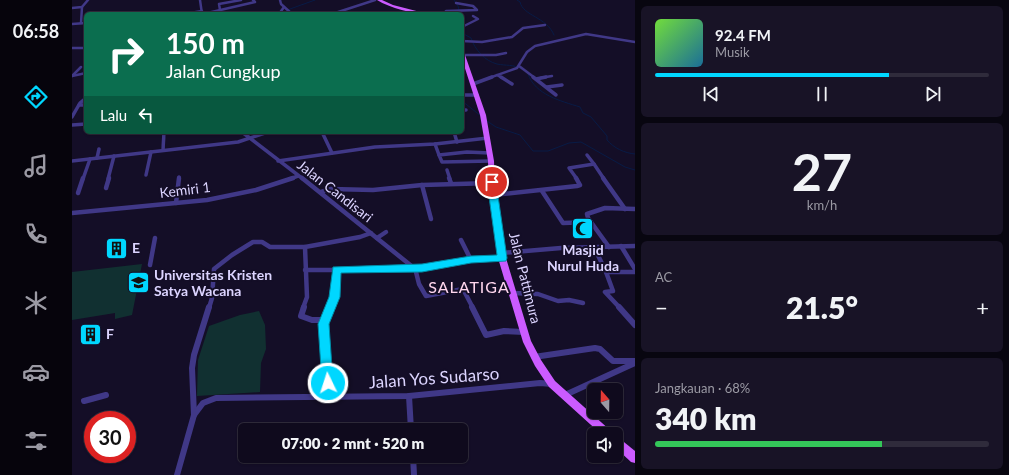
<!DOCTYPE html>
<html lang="id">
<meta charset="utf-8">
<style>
body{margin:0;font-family:Lato,sans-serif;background:#181326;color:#f1f3f6;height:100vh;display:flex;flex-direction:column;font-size:15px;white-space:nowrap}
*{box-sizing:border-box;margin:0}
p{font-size:13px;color:#9b9aa4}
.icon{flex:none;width:22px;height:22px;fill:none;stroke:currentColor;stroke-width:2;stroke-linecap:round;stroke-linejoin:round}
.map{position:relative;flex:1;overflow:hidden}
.drawer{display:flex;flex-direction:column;gap:6px;padding:6px;background:#080610;width:374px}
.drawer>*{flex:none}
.banner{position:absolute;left:12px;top:12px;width:380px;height:122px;border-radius:6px;box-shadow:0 1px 3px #0004,0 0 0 1px #2f2b3b;background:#0b6e4f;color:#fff;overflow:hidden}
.needle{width:26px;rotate:340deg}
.tools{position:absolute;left:515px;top:383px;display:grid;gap:8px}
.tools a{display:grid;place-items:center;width:36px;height:36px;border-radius:6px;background:#0f0a1d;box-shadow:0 1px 3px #0004,0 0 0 1px #2f2b3b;font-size:20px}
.speed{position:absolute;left:12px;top:411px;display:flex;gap:8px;font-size:20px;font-weight:700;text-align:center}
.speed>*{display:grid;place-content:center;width:52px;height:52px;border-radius:50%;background:#0f0a1d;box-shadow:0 1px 3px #0004,0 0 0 1px #2f2b3b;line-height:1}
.speed .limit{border:6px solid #d22;background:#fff;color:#111}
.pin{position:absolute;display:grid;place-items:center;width:34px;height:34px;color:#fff;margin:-17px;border:2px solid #fff;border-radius:50%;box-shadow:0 1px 4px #0007}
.me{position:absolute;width:44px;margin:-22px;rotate:356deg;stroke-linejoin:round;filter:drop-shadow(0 0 3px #0008)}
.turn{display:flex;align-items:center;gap:14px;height:84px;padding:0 16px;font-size:18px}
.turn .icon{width:52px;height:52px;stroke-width:2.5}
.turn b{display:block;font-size:28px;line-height:34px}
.then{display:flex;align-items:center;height:38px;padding:0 16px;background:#0003;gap:8px;font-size:15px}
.big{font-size:30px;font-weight:800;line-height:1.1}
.drawer .card{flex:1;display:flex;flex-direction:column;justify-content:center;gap:6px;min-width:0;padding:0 14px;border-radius:6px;background:#181326}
.drawer .dial{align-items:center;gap:0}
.dial b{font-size:52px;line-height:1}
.song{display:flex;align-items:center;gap:12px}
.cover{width:48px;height:48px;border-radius:6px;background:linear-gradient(135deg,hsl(100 70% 55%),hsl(200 70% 35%))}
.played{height:4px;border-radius:2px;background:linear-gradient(90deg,#00d7ff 70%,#2f2b3b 70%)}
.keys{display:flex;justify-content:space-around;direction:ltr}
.heat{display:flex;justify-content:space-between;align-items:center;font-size:22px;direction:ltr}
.charge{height:6px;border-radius:3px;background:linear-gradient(90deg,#34c759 68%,#2f2b3b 0)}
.trip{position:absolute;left:166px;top:423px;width:230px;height:40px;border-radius:6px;background:#0f0a1d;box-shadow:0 1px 3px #0004,0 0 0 1px #2f2b3b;font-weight:800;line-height:40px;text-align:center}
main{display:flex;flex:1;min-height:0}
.menu{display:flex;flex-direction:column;width:72px;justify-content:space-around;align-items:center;background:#06040c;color:#9b9aa4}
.menu .icon{width:28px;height:28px}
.menu .active{color:#00d7ff}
.menu b{font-size:18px;color:#f1f3f6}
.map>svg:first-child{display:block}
</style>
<main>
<nav class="menu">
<b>06:58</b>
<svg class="icon active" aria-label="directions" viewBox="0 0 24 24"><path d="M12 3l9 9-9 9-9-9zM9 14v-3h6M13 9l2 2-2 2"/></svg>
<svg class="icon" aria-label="music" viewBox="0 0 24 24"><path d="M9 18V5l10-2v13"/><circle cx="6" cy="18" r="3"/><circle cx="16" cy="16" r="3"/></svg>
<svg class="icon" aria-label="phone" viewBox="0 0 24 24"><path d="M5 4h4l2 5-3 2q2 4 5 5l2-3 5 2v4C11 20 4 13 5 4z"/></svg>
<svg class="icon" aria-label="climate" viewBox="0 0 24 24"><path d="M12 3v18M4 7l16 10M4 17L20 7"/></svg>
<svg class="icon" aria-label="car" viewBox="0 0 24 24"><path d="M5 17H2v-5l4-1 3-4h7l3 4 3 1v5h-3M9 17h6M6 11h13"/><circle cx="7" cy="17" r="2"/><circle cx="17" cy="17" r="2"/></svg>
<svg class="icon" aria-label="filters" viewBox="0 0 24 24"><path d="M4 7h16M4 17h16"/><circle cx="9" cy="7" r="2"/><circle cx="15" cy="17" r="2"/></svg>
</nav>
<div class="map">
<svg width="563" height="475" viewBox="0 0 563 475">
<rect width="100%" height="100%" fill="#140e27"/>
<!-- green -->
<g fill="#113031">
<path d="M70,264L60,315L43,319V313L0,320V272Z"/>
<path d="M187,311L193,325L194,349L189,363L188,392L125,396L126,360L137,326L168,315Z"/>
</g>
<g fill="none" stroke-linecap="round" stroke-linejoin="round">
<!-- stream -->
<g stroke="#081b46" stroke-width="1">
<path d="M382,0L386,6L388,14"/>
<path d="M445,0L448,2C451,16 475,17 482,35"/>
<path d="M211,14L218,9L243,0"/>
<path d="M390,17V19"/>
<path d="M390,33L399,38C403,50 413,61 425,64C435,66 440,64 450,69"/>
<path d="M456,74C463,95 489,101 508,107L511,113L519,117L535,136V140C542,148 552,153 563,154"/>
<path d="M390,101L409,116"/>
<path d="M415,121L424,127L448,135L461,151H476L497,143L509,142L553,167L563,170"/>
</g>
<!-- street-far3 -->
<g stroke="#403887" stroke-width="2.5">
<path d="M128,0L130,14"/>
<path d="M208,0L209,4L220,14"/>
<path d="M0,8L10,7L16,0"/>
<path d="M148,10L147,4L169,0"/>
<path d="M112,14L130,11"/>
<path d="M131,14L183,2L181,0"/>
<path d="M207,14L212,7"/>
<path d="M234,14H254"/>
<path d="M260,14L303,0"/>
<path d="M372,14L374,11L405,10L401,6L384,3"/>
<path d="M9,23L10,7"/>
<path d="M0,24L14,23"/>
<path d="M390,27L406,19L401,16"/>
<path d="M390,41L410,42L440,37L451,28L473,25"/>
<path d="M0,48H14"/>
<path d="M391,55H424L434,53"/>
<path d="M447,66L463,78"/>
<path d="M425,75L430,78"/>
<path d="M0,76L14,73"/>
<path d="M0,76L9,67"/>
<path d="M417,78L445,68L455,52L463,46L514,34L563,42"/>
<path d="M468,78L480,76"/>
</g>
<!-- street-far2 -->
<g stroke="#403887" stroke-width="3.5">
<path d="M429,77L440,84"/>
<path d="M461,77L484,95"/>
<path d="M464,79L474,77"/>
<path d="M401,84L420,77"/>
<path d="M475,87L490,85"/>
<path d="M390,95H405"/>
<path d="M7,105H14"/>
<path d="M390,110H394"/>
<path d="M0,117L8,103L14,98"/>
<path d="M0,125L14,124"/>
<path d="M170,132L231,179"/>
<path d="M250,132L260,153"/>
<path d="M382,132L385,142"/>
<path d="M363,144L367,155"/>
<path d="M91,150L92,132"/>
<path d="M418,153L395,152L367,155L370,162L419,161"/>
<path d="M515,155L522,164"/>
<path d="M25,158L27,149"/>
<path d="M0,161L166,142L196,132"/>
<path d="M206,161L303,147L363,144L416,138"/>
<path d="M375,170L378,179"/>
<path d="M74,175L79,152"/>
<path d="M11,179L18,159"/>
<path d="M36,179L42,156"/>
<path d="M107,179V177"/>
<path d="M218,179L226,176"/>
<path d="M505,179L497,168L522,164L532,179"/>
</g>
<!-- street-far1 -->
<g stroke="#403887" stroke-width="4.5">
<path d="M230,178L342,268"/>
<path d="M377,178L379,183"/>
<path d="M531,178L553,209"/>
<path d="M350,185L359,219"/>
<path d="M34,188L37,178"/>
<path d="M470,191L491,223L519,222"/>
<path d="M249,192L259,189L301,190L350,185L420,183"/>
<path d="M6,193L11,178"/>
<path d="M421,195L505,186L508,185L504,178"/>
<path d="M104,203L107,178"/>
<path d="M0,213L135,200L184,190L221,178"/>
<path d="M305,238L314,232"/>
<path d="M389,240L399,260"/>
<path d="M549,246L563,269"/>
<path d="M522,247L534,272"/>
<path d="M537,247L516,218L515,214L533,208L563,209"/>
<path d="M430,253L489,248L563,246"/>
<path d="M78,265L83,238"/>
<path d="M343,268L347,284L354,296L391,289L401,308"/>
<path d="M233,270H264"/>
<path d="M440,293L466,294L486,301L497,300L511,303"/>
<path d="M137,308L140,298L142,269L160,255L181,242H190L198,247H233"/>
<path d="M231,308L235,297L233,247L288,237L299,233"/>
<path d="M257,308L262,297L264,270L350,268L399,260L430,258"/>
<path d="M548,308L533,292L541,291L534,272H563"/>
</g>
<!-- street -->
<g stroke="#403887" stroke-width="6">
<path d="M232,307L229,316L240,320H252"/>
<path d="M400,307L414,335L432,331L452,332"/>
<path d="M547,307L563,325"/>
<path d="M462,357L523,348L528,349L541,361H563"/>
<path d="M493,395L563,363"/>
<path d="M337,396L339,430"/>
<path d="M257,398L251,324L258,307"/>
<path d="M12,401L34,395"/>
<path d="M122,415L120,368L122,355L137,307"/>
<path d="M341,456L342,475"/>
<path d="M105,475L122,415L131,403L144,398L337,396L468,383L480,384"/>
</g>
<!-- primary -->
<g fill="#cb5bff" fill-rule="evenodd">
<path d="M305,0H310L321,5L356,14C341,14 318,8 305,0Z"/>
<path d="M390,51L392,52L414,115L422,161L423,185L434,258L459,341L469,360L483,381L539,431L541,434H529L477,387L463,366L451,342L426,258L417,185L416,161L408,115L390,59Z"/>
<path d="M544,436L547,438L563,451V463L559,462L544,448Z"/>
</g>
</g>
<!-- route -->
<path fill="#00d7ff" stroke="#008ca6" d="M420,180L424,182L435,258L434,261L399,263L350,272L269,273L268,297L257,324L261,383L260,387L256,389L251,387L250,383L246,324L257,297L261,267L350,264L399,256L425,255L415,182Z"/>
<!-- icons -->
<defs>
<symbol id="mosque-square" viewBox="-11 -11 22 22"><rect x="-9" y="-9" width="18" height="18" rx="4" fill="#00d7ff" stroke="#140e27"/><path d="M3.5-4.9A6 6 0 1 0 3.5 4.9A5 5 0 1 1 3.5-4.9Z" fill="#111"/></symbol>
<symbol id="building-square" viewBox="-11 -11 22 22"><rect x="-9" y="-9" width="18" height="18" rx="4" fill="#00d7ff" stroke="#140e27"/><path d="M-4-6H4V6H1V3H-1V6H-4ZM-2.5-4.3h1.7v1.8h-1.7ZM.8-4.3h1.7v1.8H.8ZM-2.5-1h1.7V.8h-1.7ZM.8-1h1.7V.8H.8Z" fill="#111"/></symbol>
<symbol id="university-square" viewBox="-11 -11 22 22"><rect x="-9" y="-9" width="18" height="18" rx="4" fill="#00d7ff" stroke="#140e27"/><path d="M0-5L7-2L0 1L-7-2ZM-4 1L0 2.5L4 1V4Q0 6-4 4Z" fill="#111"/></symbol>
</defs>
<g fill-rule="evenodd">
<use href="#mosque-square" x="498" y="216" width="25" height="25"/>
<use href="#building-square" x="32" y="236" width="25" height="25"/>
<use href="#university-square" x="54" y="270" width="25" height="25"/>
<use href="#building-square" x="6" y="322" width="25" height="25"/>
</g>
<g text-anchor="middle" stroke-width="4" stroke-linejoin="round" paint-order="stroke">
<!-- street labels -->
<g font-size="14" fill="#dcd4ff" stroke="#140e27">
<text transform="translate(113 190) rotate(-7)" y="5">Kemiri 1</text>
<text transform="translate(263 191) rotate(38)" y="5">Jalan Candisari</text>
<text transform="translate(453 278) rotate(76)" y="5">Jalan Pattimura</text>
</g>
<!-- poi labels -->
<g font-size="14" font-weight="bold" fill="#dcd4ff" stroke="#140e27" text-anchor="start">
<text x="60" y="253">E</text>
<text x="511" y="255" text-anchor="middle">Masjid<tspan x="511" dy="16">Nurul Huda</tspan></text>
<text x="82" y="280">Universitas Kristen<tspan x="82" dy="16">Satya Wacana</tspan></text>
<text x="34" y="339">F</text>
</g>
<!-- quarter labels -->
<g font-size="16" letter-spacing="1" fill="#ffd6ee" stroke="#140e27">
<text x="397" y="293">SALATIGA</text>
</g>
<!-- near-street labels -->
<g font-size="17" fill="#dcd4ff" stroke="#140e27">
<text transform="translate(362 378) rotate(-4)" y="6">Jalan Yos Sudarso</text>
</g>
</g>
</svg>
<div class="tools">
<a><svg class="needle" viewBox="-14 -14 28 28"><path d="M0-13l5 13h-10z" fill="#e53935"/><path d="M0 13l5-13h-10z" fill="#9b9aa4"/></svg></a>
<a><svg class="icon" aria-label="sound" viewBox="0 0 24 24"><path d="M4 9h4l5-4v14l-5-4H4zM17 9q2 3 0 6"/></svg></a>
</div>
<div class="speed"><div class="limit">30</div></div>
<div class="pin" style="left:420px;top:182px;background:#d93025"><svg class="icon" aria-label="arrive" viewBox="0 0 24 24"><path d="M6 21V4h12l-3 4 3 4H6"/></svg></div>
<svg class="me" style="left:256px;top:383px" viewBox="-20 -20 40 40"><circle r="17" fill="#00d7ff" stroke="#fff" stroke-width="3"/><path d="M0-11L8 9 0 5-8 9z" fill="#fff"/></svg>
<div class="trip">07:00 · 2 mnt · 520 m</div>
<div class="banner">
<div class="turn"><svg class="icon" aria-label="right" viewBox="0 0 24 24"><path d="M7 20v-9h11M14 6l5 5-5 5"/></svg><div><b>150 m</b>Jalan Cungkup</div></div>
<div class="then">Lalu<svg class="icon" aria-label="left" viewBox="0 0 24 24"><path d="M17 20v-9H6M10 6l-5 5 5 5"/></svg></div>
</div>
</div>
<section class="drawer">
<div class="card">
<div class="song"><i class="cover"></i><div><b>92.4 FM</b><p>Musik</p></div></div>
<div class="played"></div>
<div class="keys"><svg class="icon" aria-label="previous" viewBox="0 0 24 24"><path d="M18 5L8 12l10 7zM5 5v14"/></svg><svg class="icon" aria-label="pause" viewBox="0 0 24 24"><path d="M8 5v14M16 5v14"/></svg><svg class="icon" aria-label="next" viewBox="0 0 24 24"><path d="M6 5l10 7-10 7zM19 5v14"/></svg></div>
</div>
<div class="card dial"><b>27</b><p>km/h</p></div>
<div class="card"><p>AC</p>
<div class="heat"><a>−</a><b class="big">21.5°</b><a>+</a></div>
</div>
<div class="card"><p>Jangkauan · 68%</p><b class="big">340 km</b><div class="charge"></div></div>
</section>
</main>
